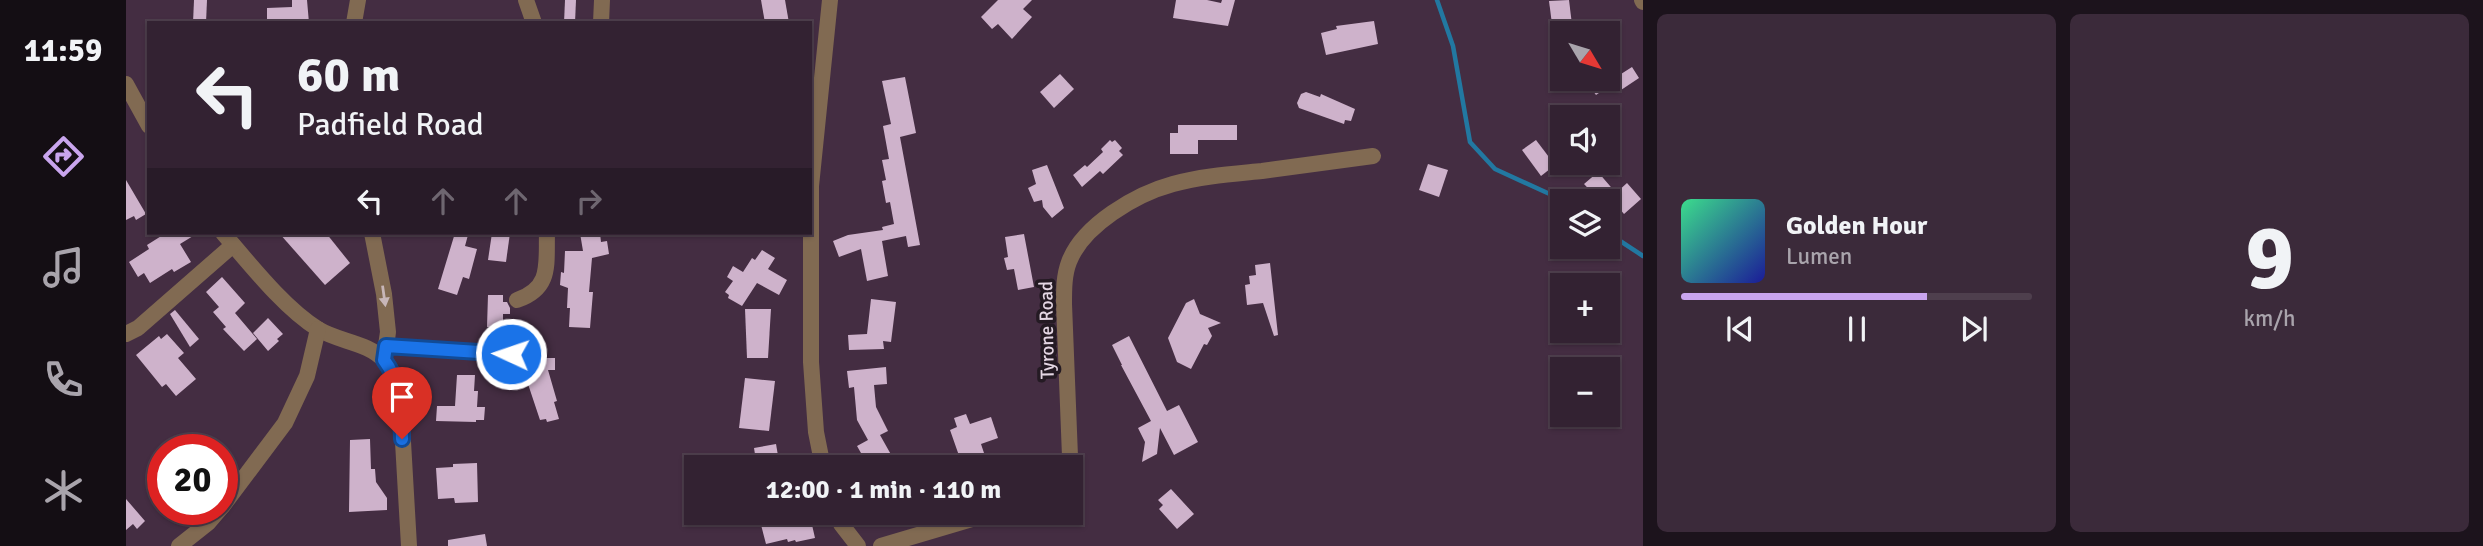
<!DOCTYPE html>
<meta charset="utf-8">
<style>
body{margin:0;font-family:Signika,sans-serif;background:#3b2a3a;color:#f1f3f6;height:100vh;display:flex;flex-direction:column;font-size:26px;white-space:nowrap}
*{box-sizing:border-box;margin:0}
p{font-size:23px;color:#a9a4ac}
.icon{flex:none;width:38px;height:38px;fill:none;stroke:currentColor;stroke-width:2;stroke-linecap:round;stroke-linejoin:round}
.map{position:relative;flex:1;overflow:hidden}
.panel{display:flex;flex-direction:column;gap:14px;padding:14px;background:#1c131c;width:840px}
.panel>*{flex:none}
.guide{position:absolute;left:21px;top:21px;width:665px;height:214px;border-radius:0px;box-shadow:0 2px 5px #0004,0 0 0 2px #4e3f4d;background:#332232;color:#f1f3f6;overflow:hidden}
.needle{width:46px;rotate:128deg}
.fabs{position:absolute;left:1424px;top:21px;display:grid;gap:14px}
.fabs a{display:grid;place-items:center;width:70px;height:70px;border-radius:0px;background:#332232;box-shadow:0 2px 5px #0004,0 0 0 2px #4e3f4d;font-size:35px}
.speed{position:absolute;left:21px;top:434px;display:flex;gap:14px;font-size:35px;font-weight:700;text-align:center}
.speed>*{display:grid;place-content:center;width:91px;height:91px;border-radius:50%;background:#332232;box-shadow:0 2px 5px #0004,0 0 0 2px #4e3f4d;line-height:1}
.speed .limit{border:10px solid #d22;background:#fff;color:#111}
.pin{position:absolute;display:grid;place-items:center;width:60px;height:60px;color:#fff;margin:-72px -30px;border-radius:50% 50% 50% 0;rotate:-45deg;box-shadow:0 0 7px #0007}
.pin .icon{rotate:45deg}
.me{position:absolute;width:77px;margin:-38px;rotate:273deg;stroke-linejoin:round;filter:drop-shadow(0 0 5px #0008)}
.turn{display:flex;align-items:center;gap:24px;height:147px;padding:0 35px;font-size:32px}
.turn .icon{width:91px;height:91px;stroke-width:2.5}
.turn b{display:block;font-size:49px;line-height:60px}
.lanes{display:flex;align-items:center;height:66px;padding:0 35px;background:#0003;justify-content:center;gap:35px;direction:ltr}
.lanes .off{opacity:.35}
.panel .tile{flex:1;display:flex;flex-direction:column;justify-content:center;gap:10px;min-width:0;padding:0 24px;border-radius:10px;background:#3b2a3a}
.panel .dial{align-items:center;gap:0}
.dial b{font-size:91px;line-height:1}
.song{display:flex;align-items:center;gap:21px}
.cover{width:84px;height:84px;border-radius:10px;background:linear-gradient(135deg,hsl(150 70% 55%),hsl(240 70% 35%))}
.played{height:7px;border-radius:4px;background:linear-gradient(90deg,#c9a5ee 70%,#4e3f4d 70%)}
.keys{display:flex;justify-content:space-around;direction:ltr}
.panel .tiles{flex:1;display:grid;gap:14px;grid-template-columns:repeat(2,1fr)}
.trip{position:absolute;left:558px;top:455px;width:399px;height:70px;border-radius:0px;background:#332232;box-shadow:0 2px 5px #0004,0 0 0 2px #4e3f4d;font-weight:700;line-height:70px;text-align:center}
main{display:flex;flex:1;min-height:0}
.tab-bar{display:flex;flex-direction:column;width:126px;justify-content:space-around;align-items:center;background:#140e14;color:#a9a4ac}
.tab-bar .icon{width:49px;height:49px}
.tab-bar .current{color:#c9a5ee}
.tab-bar b{font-size:32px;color:#f1f3f6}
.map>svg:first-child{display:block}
</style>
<main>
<nav class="tab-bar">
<b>11:59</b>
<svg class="icon current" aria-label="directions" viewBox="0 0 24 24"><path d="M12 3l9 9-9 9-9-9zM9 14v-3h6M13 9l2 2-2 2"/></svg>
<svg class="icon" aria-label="music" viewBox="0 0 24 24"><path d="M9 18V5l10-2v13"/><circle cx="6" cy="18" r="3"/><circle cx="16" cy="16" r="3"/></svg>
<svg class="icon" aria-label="phone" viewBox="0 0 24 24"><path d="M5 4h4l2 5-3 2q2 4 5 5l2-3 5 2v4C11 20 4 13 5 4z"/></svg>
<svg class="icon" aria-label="climate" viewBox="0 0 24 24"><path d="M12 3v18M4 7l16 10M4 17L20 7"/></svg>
</nav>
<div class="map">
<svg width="1517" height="546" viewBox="0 0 1517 546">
<rect width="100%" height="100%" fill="#442d42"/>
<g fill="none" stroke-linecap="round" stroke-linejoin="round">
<!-- stream -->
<g stroke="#2278a1" stroke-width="4.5">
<path d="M1311,0L1327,46L1344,142L1369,169L1439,201"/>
<path d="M1482,233L1517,256"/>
</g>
</g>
<!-- building -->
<g fill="#ceb2cb">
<path d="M68,0H81L80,23H67Z"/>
<path d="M166,0H181L183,23H141V8L166,7Z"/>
<path d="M439,0H450L449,23H438Z"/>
<path d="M635,0H659L663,23H639Z"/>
<path d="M872,0H906L897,9L906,17L886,39L872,24L866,29L855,17Z"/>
<path d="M1050,0H1081L1095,3L1096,0H1109L1102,26L1047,18Z"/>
<path d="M1443,0L1447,33H1432L1426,24L1423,1Z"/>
<path d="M1248,21L1252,44L1200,55L1195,33L1211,29L1210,26Z"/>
<path d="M1482,56L1495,74L1506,67L1513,78L1492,92L1486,84L1470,95L1458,79H1482Z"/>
<path d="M934,74L948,89L928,108L914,92Z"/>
<path d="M779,77L790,133L774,137L794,245L782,247L780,236L756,241L762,276L741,281L735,249L713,257L707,241L722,235L757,230L756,227L768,224L764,202L760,203L756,181L760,180L756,160L763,159L757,126L765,124L756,81Z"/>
<path d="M1180,92L1194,97L1195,94L1229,109L1225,121L1219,120L1218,124L1173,108L1171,103L1175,94Z"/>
<path d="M1052,125H1111V140H1072V154H1044V133H1052Z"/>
<path d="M984,140L986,142L989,140L996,148L993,151L997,155L977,174L974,171L956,187L947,175L959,165L961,167L977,152L975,149Z"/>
<path d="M1410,140L1429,165L1415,176L1396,150Z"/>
<path d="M1302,164L1322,170L1313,197L1293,190Z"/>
<path d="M921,165L938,208L926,218L917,207L916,200L908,202L902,188L910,184L906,170Z"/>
<path d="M1472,172L1490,193L1501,183L1515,199L1498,214L1493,208L1482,218V201H1474L1458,184Z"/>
<path d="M0,180L20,214L10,220L8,216L0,220Z"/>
<path d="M40,233H72L54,244L65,262L48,272L46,269L24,283L18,273L12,277L3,262L23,249L21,245Z"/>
<path d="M153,233H200L224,263L199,285Z"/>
<path d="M329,233L342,235L339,246L351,249L343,279L337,277L331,295L312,289Z"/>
<path d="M366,233H384L380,262L362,260Z"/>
<path d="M454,233H474L475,242L481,241L483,254L466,258L463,292H467L464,328L443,327L444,308H441L442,288L434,285L435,272L438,273L439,251H457Z"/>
<path d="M898,234L908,287L892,290L888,269L881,270L878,258L882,257L879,237Z"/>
<path d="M636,250L649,258L642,269L661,280L653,295L631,283L616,306L602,298L603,295L599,292L607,281L601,277L607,266L617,272L626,258L629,260Z"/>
<path d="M1144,263L1152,335L1148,336L1137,303L1121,305L1119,285L1124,284L1123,276L1130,275L1129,265Z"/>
<path d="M96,277L119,303L109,313L131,339L118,351L97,329L100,327L87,312L93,307L80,292Z"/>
<path d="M362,295H377V302H381L384,308V314H377V327H361Z"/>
<path d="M745,299L770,302L765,342L757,341L758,349L723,350L722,335L741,334Z"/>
<path d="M1068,299L1074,314L1095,323L1082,328L1086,336L1081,345L1078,344L1065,369L1051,362L1042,338L1060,303Z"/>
<path d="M619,309H645L642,358H621Z"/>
<path d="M49,310L73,339L64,347L44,314Z"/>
<path d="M142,318L157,334L151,339L153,341L142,351L127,333Z"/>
<path d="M41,334L58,353L52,358L70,379L50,396L40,384L36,387L10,355L33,336L35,339Z"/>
<path d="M1003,336L1041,411L1053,405L1072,442L1048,455L1034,428L1031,454L1016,462L1019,442L1012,428L1025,421L995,365H996L986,345Z"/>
<path d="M415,351H417L419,358H429V370H422L431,401L428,402L433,419L421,422L420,419L414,420L400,378L414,375Z"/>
<path d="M760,367L761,384L748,385L750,407L762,431L754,435L772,467H743L731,446L742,440L731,420L728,387L723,388L721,371Z"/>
<path d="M331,375H349L348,391H352L351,407H359L358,420H350V422L310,421L311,406H329Z"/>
<path d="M619,378L649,381L643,431L613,428Z"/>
<path d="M840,414L844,424L865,417L872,438L855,444L861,462L845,467H837L824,430L831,427L828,418Z"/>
<path d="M244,439L245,469H249L250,482L261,498V510L223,512L224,440Z"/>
<path d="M650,444L654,467H631L628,448Z"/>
<path d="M351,463L352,502L329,503L328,498L312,499L310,468L327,467V464Z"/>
<path d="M1045,489L1068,514L1051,529L1033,509L1037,505L1032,500Z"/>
<path d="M0,499L19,521L11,529L7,524L0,530Z"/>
<path d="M637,513H657L659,522L684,516L689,538L670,542L669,540L662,542L661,539L640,544L634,521L638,520Z"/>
<path d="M359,534L361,546H322V540Z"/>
</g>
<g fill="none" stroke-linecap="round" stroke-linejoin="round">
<!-- minor -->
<g stroke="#816a52" stroke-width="16">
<path d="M400,0L408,23"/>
<path d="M1516,0L1517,2"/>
<path d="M228,23L232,0"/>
<path d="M475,23L476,0"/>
<path d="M0,84L23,126"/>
<path d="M97,233C123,263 158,308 192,329C213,342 242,342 259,361C270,373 272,392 275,407L283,546"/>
<path d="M246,233L258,294L262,332L258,360"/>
<path d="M391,300C426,288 420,264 421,233"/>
<path d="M0,334L12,328L107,245"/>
<path d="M260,346L385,354"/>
<path d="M697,467L690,432L685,362V186L704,0"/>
<path d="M945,482L938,304C938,289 938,275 943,262C957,225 1010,194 1047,184C1076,176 1106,174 1136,171C1173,166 1210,161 1247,156"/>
<path d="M96,507L159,423L181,376L192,329"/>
<path d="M710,513L715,524L732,546"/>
<path d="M53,546L82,523L94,509"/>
<path d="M755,546L866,513"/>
</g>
</g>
<!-- one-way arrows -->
<defs><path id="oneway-solid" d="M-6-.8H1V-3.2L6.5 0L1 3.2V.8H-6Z" transform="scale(1.75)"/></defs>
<use fill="#c7b6b8" href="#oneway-solid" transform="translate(258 296) rotate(82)"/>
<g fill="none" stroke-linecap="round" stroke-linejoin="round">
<defs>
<path id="route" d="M276,439C275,412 275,382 258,360L260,346L385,354"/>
</defs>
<!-- route casing -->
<use href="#route" stroke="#114b97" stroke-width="18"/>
<!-- route -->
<use href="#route" stroke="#1a73e8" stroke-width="12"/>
</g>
<g text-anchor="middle" stroke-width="7" stroke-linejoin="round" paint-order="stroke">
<!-- street labels -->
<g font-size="19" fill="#e5d7e4" stroke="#241a23">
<text transform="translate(920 330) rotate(-91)" y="7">Tyrone Road</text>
</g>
</g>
</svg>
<div class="fabs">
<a><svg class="needle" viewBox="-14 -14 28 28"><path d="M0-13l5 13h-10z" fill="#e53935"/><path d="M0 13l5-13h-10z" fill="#a9a4ac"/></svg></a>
<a><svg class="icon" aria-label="sound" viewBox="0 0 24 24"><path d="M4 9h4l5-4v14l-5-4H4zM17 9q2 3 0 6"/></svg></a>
<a><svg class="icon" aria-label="layers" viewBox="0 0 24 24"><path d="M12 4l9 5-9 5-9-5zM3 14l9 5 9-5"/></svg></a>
<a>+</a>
<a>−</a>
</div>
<div class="speed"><div class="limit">20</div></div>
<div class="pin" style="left:276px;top:439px;background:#d93025"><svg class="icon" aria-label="arrive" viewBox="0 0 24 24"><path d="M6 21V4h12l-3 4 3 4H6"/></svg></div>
<svg class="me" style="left:385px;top:354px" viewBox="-20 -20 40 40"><circle r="17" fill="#1a73e8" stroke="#fff" stroke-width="3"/><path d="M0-11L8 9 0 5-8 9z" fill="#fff"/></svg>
<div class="trip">12:00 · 1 min · 110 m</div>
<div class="guide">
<div class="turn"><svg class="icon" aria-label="left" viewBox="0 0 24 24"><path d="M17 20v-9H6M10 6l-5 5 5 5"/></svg><div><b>60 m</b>Padfield Road</div></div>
<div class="lanes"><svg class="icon" aria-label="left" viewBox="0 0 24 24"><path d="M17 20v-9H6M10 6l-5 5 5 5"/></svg><svg class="icon off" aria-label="ahead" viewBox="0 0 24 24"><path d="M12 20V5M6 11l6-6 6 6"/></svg><svg class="icon off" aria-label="ahead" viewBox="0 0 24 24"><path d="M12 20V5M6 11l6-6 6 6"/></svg><svg class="icon off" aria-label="right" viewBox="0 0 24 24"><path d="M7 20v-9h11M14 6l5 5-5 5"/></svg></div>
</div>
</div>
<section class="panel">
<div class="tiles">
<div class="tile">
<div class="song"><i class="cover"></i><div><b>Golden Hour</b><p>Lumen</p></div></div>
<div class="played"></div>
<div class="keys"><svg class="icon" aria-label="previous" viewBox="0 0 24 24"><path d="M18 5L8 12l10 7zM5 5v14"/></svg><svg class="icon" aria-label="pause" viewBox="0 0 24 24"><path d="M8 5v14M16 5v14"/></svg><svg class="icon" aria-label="next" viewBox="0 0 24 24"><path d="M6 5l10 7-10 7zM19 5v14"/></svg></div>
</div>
<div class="tile dial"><b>9</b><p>km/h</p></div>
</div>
</section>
</main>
